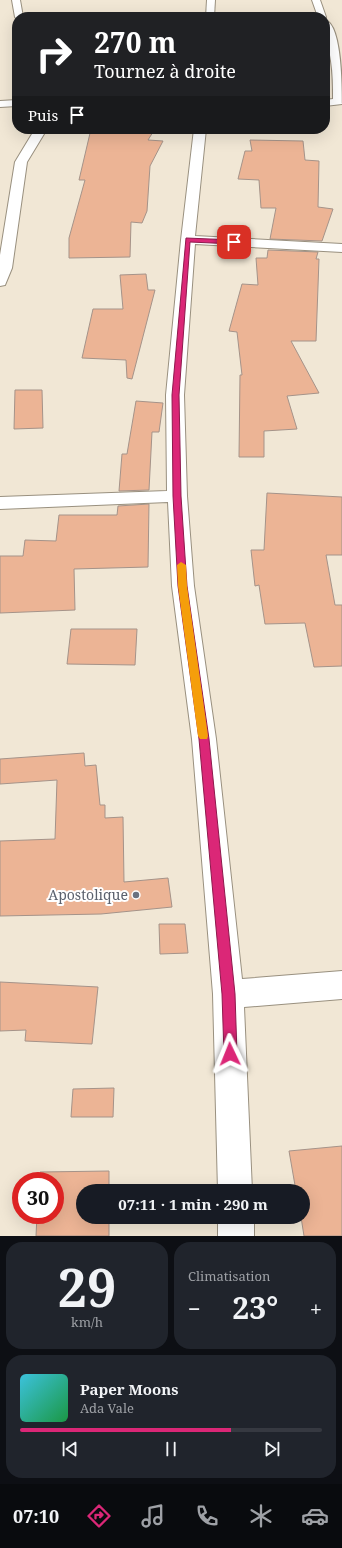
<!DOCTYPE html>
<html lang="fr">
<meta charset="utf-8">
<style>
body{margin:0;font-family:"Noto Serif",serif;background:#20242c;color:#f1f3f6;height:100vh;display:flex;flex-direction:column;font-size:15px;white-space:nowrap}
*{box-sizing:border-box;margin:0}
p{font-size:13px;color:#9ea1a6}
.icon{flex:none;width:22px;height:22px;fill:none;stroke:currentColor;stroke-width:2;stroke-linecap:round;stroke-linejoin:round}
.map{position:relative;height:1236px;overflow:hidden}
.details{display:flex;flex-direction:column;gap:6px;padding:6px;background:#0d0f14;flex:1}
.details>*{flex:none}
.hud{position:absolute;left:12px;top:12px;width:318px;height:122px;border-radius:16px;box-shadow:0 4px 16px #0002;background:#202124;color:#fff;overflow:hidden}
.speed{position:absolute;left:12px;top:1172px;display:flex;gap:8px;font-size:20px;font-weight:700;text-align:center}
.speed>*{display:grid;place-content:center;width:52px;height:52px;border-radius:50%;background:#171b24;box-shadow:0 4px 16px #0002;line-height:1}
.speed .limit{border:6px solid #d22;background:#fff;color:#111}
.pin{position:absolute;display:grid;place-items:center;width:34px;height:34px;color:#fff;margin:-17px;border-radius:8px;box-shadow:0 2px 6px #0006}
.me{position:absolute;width:44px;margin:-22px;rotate:358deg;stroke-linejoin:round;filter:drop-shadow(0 0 3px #0008)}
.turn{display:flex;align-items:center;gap:14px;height:84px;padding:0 16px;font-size:18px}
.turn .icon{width:52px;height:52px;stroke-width:2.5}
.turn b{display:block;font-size:28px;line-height:34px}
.then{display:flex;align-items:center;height:38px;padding:0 16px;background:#0003;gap:8px;font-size:15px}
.big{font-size:30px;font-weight:700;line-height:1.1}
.details .card{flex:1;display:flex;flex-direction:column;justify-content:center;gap:6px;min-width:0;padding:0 14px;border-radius:16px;background:#20242c}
.details .dial{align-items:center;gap:0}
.dial b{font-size:52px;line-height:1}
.song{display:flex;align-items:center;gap:12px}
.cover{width:48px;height:48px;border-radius:6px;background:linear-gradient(135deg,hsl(190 70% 55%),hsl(140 70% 35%))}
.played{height:4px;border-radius:2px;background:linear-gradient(90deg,#db2777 70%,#363941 70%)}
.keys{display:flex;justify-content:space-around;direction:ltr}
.heat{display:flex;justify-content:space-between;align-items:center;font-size:22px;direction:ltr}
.details .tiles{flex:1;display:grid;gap:6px;grid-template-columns:1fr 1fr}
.card:last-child{grid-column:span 2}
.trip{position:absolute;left:76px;top:1184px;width:234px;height:40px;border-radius:20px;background:#171b24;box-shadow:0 4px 16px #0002;font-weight:700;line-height:40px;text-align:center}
.dock{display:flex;height:64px;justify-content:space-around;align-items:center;background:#090b0e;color:#9ea1a6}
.dock .icon{width:28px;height:28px}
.dock .current{color:#db2777}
.dock b{font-size:18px;color:#f1f3f6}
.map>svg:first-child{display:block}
</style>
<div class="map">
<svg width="342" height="1236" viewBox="0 0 342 1236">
<rect width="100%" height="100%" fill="#f1e7d5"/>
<!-- building -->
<g fill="#ecb495" stroke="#a59389">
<path d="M91,129H147L146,132H153L148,140L163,141L150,166L147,211L142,223L131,222L130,257L69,258V238L85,180H79Z"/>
<path d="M250,140L303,141L305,160L319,161L318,207L333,209L322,241L270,239L276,208H261L259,180L238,179L245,151H252Z"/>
<path d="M268,250L318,252L316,259H319L316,341H291L319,393L287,396L297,429L264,431V457H239L240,375H242L237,332L229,331L242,284L258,285L256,258H267Z"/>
<path d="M146,274L148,290H155L132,379L127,378L126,360L82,358L93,309H123L120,275Z"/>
<path d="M15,390H42L43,428L14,429Z"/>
<path d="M136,401L163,403L159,432H152L149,490L119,491L122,454H127Z"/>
<path d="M267,493L342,497V555H326L335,605H342V666L314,667L305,623L265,624L259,585L255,586L251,550H264Z"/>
<path d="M149,504L148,567L74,569L75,610L0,613V556H23L25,540L56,541L59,515H117L118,506Z"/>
<path d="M71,629H137L135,665L67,664Z"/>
<path d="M84,753L85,766L96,765L100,805H105V818L123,817L124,882L168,878L172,907L101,914L0,916V841L55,839L57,780L0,784V759Z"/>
<path d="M159,924H185L188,953L160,954Z"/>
<path d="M0,982L98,987L92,1044L25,1041L26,1030L0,1031Z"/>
<path d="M114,1088L113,1117H71L73,1089Z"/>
<path d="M342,1146V1236H304L301,1217H303V1191H296L289,1151Z"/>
<path d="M109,1171V1191H83V1217H109V1236H36L37,1215H55V1181H40V1172Z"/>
</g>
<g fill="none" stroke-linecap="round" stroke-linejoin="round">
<defs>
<g id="street">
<path d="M12,0H20L23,17H17V19L15,17Z"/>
<path d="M207,0H215L214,17H206Z"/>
<path d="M312,0H320L326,17L325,19V17H318Z"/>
<path d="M325,20C342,24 342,89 342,104L325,106V100L333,99C333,86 333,74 331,61C329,47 325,35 325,20Z"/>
<path d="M17,100V106L0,107V101Z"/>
<path d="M35,129H47L27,162L12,268L5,285L0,286V255L15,162Z"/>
<path d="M194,129H206L195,236L342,244V252L195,244L184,395L187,496L194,586L216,739L242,979L342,971V999L244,1007L252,1191H218L213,994L192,739L172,586L168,502L0,509V497L167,491L166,395L181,240Z"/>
<rect x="218" y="1217" width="36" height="19"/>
</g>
</defs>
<!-- street casing -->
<use href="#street" stroke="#99907f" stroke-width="2"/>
<!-- street -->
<use href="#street" fill="#fff" fill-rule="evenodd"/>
</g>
<!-- route -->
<path fill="#db2777" stroke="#8e194d" d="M186,238L234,240L237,242L234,244L190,242L179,395L181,496L187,586L209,739L235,994L237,1054L235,1059L230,1061L226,1059L224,1054L222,994L199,739L178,586L173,496L172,395Z"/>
<!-- slow -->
<path fill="#f59e0b" d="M181,562L186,565L187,586L208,736L207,739H200L198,736L178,586L177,565Z"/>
<!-- markers -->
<circle fill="#6b7280" stroke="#fff" stroke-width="1.5" cx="136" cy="895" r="4"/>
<g text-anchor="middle" stroke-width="4" stroke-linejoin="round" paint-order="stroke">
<!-- near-worship labels -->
<g font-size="14" fill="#5b616d" stroke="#fff" text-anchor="end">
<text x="128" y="900">Apostolique</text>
</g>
</g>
</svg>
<div class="speed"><div class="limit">30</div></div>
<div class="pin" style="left:234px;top:242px;background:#d93025"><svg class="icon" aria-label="arrive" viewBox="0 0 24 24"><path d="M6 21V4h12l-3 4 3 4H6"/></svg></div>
<svg class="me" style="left:230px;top:1054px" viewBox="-20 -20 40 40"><path d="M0-17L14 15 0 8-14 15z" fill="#db2777" stroke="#fff" stroke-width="4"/></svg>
<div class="trip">07:11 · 1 min · 290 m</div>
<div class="hud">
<div class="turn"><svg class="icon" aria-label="right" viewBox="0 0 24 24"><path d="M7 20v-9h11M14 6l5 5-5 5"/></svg><div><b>270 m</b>Tournez à droite</div></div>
<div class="then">Puis<svg class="icon" aria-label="arrive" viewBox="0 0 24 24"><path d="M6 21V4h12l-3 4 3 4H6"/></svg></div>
</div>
</div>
<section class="details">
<div class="tiles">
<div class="card dial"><b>29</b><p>km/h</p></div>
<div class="card"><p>Climatisation</p>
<div class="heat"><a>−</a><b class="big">23°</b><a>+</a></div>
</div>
<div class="card">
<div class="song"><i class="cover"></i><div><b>Paper Moons</b><p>Ada Vale</p></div></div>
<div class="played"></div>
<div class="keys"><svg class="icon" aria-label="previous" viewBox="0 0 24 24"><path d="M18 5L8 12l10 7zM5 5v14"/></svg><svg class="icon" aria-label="pause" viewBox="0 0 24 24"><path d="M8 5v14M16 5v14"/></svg><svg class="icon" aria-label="next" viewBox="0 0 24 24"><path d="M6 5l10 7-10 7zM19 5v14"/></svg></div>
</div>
</div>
</section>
<nav class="dock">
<b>07:10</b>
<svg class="icon current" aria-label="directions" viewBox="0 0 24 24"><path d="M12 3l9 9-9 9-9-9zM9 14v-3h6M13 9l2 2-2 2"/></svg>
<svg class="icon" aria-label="music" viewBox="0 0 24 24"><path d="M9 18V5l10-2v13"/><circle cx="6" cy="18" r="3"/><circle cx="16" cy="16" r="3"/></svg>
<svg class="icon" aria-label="phone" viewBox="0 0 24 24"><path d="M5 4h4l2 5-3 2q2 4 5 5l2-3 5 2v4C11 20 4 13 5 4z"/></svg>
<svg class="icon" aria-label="climate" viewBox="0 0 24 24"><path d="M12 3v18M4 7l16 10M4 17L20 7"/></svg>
<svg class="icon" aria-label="car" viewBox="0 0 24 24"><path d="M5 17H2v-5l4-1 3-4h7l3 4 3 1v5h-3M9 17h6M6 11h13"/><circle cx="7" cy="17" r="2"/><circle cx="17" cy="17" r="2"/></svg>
</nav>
